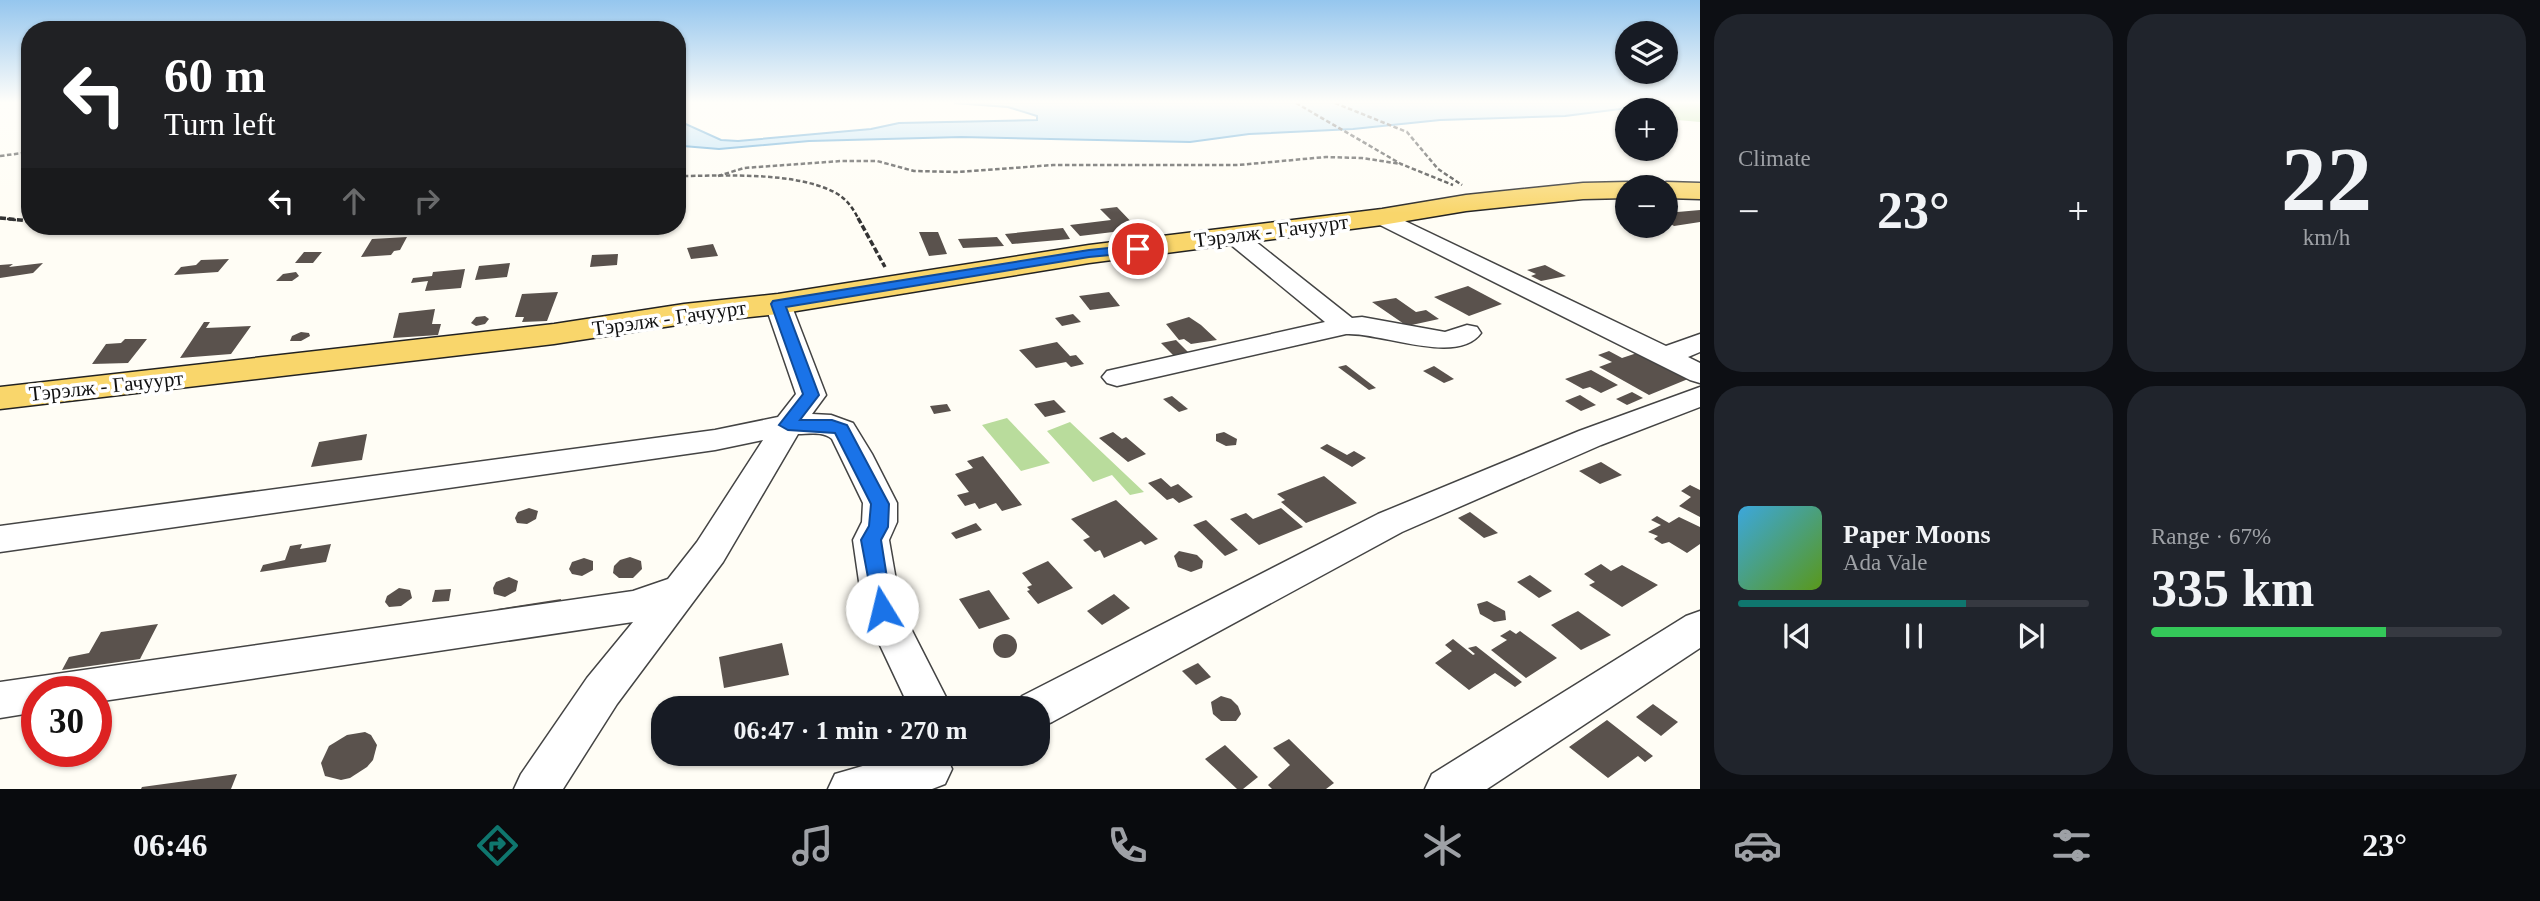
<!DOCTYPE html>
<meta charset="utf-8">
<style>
body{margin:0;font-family:"Times New Roman",serif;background:#20242c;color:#f1f3f6;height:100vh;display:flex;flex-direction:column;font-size:26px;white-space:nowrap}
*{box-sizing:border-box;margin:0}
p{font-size:23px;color:#9ea1a6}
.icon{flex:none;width:38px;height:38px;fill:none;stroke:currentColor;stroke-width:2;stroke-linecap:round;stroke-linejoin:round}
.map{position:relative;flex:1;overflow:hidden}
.panel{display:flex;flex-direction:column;gap:14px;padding:14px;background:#0d0f14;width:840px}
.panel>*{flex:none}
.hud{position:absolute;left:21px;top:21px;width:665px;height:214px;border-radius:28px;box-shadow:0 2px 5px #0004;background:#202124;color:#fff;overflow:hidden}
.buttons{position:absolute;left:1615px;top:21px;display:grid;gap:14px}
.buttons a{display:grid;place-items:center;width:63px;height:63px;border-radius:50%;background:#171b24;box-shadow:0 2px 5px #0004;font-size:35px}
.speed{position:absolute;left:21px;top:676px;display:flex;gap:14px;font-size:35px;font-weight:700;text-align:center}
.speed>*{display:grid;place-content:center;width:91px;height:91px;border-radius:50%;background:#171b24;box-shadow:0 2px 5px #0004;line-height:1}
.speed .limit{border:10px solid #d22;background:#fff;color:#111}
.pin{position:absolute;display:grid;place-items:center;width:60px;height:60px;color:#fff;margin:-30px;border:4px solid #fff;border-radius:50%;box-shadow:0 2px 7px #0007}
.me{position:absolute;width:77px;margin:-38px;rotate:351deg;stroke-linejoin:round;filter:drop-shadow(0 0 5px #0008)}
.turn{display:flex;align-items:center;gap:24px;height:147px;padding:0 28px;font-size:32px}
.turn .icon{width:91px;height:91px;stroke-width:2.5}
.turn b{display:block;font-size:49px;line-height:60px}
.lanes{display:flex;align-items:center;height:66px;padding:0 28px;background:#0003;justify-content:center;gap:35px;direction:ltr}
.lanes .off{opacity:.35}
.big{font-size:52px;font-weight:800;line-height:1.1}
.panel .card{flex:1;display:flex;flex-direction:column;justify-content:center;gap:10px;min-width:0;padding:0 24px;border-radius:28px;background:#20242c}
.panel .dial{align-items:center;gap:0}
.dial b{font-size:91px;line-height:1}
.song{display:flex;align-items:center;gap:21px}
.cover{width:84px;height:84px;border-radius:10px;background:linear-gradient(135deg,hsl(200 70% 55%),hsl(90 70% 35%))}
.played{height:7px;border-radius:4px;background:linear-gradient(90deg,#0f766e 65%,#363941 65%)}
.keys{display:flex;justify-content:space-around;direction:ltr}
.heat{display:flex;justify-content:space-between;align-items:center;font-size:38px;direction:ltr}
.charge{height:10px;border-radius:5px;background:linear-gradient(90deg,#34c759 67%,#363941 0)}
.panel .tiles{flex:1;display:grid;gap:14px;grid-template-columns:repeat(2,1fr)}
.trip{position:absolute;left:651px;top:696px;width:399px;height:70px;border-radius:28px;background:#171b24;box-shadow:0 2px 5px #0004;font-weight:800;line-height:70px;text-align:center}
.dock{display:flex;height:112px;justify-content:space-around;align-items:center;background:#090b0e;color:#9ea1a6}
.dock .icon{width:49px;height:49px}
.dock .on{color:#0f766e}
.dock b{font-size:32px;color:#f1f3f6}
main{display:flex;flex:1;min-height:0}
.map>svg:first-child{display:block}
</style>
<main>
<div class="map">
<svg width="1700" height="789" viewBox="0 0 1700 789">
<rect width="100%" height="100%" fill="#fffdf5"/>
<!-- forest -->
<g fill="#b9dc9c">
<path d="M1667,103H1700V122L1666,119V110H1656L1658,105Z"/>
<path d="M1007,418L1050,463L1021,471L982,425Z"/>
<path d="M1070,422L1144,492L1130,495L1112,475L1093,482L1047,431Z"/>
</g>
<!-- water -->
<path fill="#b9e0f7" stroke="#3f96cf" stroke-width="2" d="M954,103H1667L1565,116L1440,120L1353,129L1249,134L1190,142L961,137L809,141L719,149L683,146L677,143V120L721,140L738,141L871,129L899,123L1037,120V116L1008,107Z"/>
<!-- building -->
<g fill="#5a524d">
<path d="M1117,207L1138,229L1080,236L1070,225L1111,220L1100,209Z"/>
<path d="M1700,210V222L1674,226L1666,221V213Z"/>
<path d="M1063,228L1070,239L1012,244L1005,234Z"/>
<path d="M919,232H938L947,254L929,256Z"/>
<path d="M407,237L400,250L394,251L391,255L361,257L372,239Z"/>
<path d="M997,237L1004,246L963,248L958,239Z"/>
<path d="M713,244L718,256L691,259L687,248Z"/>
<path d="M304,252H322L313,263H295Z"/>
<path d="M618,254L617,265L590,267L592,255Z"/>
<path d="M229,259L218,272L174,275L181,267L196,265L201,260Z"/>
<path d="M43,263L33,273L0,278V265L13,264L9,267Z"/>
<path d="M510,263L507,277L475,280L479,266Z"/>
<path d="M1545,265L1566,276L1541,281L1531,276L1536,274L1527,270Z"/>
<path d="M465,269L461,288L425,291L428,281L411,283L413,278L432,276L433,272Z"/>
<path d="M296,272L299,276L292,281H276L283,274Z"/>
<path d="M1468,286L1502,304L1469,316L1434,297Z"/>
<path d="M558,292L547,321L522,322L524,317H515L522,294Z"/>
<path d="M1109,292L1120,306L1090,310L1079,296Z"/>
<path d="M1396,298L1416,312L1426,310L1439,319L1407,326L1372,302Z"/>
<path d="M435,309L432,324H441L438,335L393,338L399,313Z"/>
<path d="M1073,314L1081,322L1062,326L1055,318Z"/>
<path d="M485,316L489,319L485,324L476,326L471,323L476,317Z"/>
<path d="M1189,317L1201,325L1217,340L1191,344L1184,339L1179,340L1166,324Z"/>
<path d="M204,322H210L206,328L251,326L231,354L180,358Z"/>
<path d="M301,332L309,333L310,336L301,341H290L292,336Z"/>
<path d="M125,339H147L128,363L92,364L106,344L121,343Z"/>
<path d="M1176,340L1188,352L1174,356L1161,343Z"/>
<path d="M1057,342L1070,356L1076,355L1084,364L1071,367L1066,362L1036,368L1019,350Z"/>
<path d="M1609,351L1622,358L1637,353L1688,379L1649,395L1599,367L1612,362L1598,355Z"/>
<path d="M1346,365L1376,388L1369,390L1338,367Z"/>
<path d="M1434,366L1454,379L1444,383L1423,371Z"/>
<path d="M1591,370L1618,385L1601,393L1590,387L1583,389L1565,379Z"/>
<path d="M1632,392L1643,398L1627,405L1616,399Z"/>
<path d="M1580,395L1596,405L1581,411L1565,401Z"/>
<path d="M1172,396L1188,409L1179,412L1163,399Z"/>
<path d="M1054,400L1066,412L1045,417L1034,404Z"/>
<path d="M947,404L951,411L934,414L930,406Z"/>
<path d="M1113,432L1122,439L1126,437L1146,454L1128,462L1099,438Z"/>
<path d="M1224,432L1237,439L1236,445L1226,446L1216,441V434Z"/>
<path d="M367,434L362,460L311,467L319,442Z"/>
<path d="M1327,444L1347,455L1354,451L1366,458L1352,467L1320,448Z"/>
<path d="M983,456L1022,505L1002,511L996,503L979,509L975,503L965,506L957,495L969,492L955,474L973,468L967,461Z"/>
<path d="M1601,462L1622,475L1600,484L1579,471Z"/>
<path d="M1324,476L1357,503L1306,523L1281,502L1285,500L1277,494Z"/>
<path d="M1161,478L1171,487L1178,484L1193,497L1179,503L1173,498L1167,500L1148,483Z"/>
<path d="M1690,485L1700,490V517L1679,506L1691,497L1681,491Z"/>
<path d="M1116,500L1158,539L1145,545L1141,541L1104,558L1100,550L1095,552L1083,540L1090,537L1071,519Z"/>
<path d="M529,508L538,511L536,519L527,524L517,523L515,518L518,512Z"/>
<path d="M1281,508L1303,527L1259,545L1230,519L1246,513L1253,519Z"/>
<path d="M1470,512L1498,533L1484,538L1458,518Z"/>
<path d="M1657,516L1669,523L1679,517L1700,527V544L1687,553L1669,542L1662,544L1654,539L1658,536L1648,532L1661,525L1651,520Z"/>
<path d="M1206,520L1238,550L1225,556L1193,525Z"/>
<path d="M976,523L982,530L956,539L951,533Z"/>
<path d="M302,544L300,549L331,544L326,562L260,572L263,565L285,560L290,546Z"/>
<path d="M1179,551L1197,555L1203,561L1202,568L1191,572L1178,567L1174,556Z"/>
<path d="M630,557L641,561L642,569L633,578H619L613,573L614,566L620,560Z"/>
<path d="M584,558L593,561V570L582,576L572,574L569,569L572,562Z"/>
<path d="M1048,561L1073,588L1038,604L1027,591L1030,590L1027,587L1032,585L1022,573Z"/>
<path d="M1601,564L1611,571L1622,565L1658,585L1622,607L1589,585L1595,582L1584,574Z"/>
<path d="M1530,575L1552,591L1539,598L1517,582Z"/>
<path d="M509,577L518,581L516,591L505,597L494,594L493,588L496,582Z"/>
<path d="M399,588L410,590L412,598L401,606L389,607L385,602L387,596Z"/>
<path d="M451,589L449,601L432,602L435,590Z"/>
<path d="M989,590L1010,619L979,629L959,599Z"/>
<path d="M1114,594L1130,608L1102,625L1087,611Z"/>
<path d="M561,599L560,609L495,618L497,609Z"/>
<path d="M1487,601L1505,611L1506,620L1494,622L1480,614L1477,604Z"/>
<path d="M1578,611L1611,635L1581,650L1551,625Z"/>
<path d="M158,624L140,659L62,670L69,657L89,653L101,632Z"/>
<path d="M1510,630L1516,634L1520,631L1557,658L1526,678L1491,650L1507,640L1500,636Z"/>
<circle cx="1005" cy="646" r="12"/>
<path d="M1453,639L1473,655L1475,654L1468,648L1476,646L1522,682L1515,687L1495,673L1469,690L1435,663L1452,651L1445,645Z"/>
<path d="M782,643L789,675L724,688L719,657Z"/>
<path d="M1198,663L1211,677L1196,685L1182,671Z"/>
<path d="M1221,696L1231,699L1238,706L1241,714L1236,721H1221L1213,714L1211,702Z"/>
<path d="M1653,704L1678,722L1661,736L1636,717Z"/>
<path d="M1607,720L1653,756L1645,762L1638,756L1608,778L1569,747Z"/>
<path d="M365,732L371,735L377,745L373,760L367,767L350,778L341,780L325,776L321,763L329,746L347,735Z"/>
<path d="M1289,739L1334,783L1326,789H1272L1268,785L1290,765L1273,748Z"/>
<path d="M1225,745L1258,777L1243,789H1237L1205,759Z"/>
<path d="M774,754H800L794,761L786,762L778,760Z"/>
<path d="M237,774L231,789H141L142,787Z"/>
</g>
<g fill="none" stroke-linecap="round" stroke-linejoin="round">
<defs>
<g id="minor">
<path d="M1382,210L1666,346L1700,334V352L1688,357L1700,363V383L1690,380L1374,222L1371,217L1374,212Z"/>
<path d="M1233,228L1241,230L1352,318L1362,317L1445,332L1467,325L1477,327L1481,333C1458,366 1381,332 1346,334L1117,386L1107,383L1102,377L1107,371L1325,322L1225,240L1221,235L1225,230Z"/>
<path d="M778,296L787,298L791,304L826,395L812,414L831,415L853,423L872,454L897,503V522L889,540L901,609L952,709H910L863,609L853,540L862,522L863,503L832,439C823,431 809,434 798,434L723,562L617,704L563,789H514L521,774L587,678L633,622L96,702V691H37V712L0,718V682L633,591L668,579L697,542L763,440L715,450L0,552V526L715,430L778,417L796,394L765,304L769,298Z"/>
<path d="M1700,387V407L1601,445L1402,532L1052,722L1038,728V709H1016L1022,696L1378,514L1579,431Z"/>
<path d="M1700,611V648L1487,789H1425L1432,774L1686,616Z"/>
<path d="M904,754H945L952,769L945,784L932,789H828L835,774Z"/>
</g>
<g id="major">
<path d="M1628,182L1639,187H1628V198L1583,199L1466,211L1382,225L1089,263L778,314L684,324L554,344L0,409V387L554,324L684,304L778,294L1089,245L1382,209L1466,195L1583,183Z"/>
<path d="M1666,182L1700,183V199L1666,198V187H1655Z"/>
</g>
</defs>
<!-- minor casing -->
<use href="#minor" stroke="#444" stroke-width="3"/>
<!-- major casing -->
<use href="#major" stroke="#222" stroke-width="3"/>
<!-- path-far1 -->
<g stroke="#333" stroke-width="2.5" stroke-dasharray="4.5 2.5" stroke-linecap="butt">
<path d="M1296,103L1401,164L1453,185"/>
<path d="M1335,103L1407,132L1438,169L1462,185"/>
<path d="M0,156L30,152"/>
<path d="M677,176C723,176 792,171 834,192C846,198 853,208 859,220"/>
<path d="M718,176L744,168L841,161H877L914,171L958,172L1053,165H1238L1326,157L1362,158L1401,164"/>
<path d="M0,218L16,220"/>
</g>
<!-- path -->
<g stroke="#333" stroke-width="3.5" stroke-dasharray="6 2.5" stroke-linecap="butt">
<path d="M0,218L30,221"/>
<path d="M858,218L885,267"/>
</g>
<!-- minor -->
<use href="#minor" fill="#fff" fill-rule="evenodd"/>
<!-- major -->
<use href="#major" fill="#f9d66b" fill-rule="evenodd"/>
</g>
<!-- sky -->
<linearGradient id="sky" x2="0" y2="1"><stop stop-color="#95c6ee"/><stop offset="0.48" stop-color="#fffefa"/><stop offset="1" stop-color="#fffefa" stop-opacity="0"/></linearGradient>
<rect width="1700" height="213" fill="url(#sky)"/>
<!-- route -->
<path fill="#1a73e8" stroke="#114b97" stroke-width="2" d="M1138,245L1142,246V252L1089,257L786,307L819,395L800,420H832L847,425L889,504L888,527L881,540L892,609L889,615L882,617L875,615L861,540L869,526L871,504L835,433L788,430L779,425L803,394L771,304L773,301L1089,250Z"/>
<g text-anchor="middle" stroke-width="7" stroke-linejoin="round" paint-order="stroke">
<!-- street labels -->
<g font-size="21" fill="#111" stroke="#fff">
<text transform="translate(1271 231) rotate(-7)" y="7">Тэрэлж - Гачуурт</text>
<text transform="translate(669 318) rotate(-8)" y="7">Тэрэлж - Гачуурт</text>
<text transform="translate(106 386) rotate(-6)" y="7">Тэрэлж - Гачуурт</text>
</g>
</g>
</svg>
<div class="buttons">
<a><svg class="icon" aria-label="layers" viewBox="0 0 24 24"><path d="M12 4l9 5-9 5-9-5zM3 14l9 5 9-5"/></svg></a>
<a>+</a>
<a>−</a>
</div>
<div class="speed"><div class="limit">30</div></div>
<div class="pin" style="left:1138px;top:249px;background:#d93025"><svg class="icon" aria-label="arrive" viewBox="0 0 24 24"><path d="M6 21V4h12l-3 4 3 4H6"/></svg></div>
<svg class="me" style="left:882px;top:609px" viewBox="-20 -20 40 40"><circle r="19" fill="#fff"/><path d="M0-13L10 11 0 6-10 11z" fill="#1a73e8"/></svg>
<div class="trip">06:47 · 1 min · 270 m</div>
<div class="hud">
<div class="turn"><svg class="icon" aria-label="left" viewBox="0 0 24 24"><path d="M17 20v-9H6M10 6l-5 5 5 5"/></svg><div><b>60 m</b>Turn left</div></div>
<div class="lanes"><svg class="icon" aria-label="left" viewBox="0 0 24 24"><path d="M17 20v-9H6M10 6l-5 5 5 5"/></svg><svg class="icon off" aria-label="ahead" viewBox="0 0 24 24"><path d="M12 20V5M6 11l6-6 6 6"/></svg><svg class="icon off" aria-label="right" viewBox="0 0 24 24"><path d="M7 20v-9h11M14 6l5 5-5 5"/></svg></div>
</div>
</div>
<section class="panel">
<div class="tiles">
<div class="card"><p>Climate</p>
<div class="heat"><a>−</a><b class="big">23°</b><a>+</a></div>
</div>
<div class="card dial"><b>22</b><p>km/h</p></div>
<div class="card">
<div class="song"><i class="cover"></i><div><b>Paper Moons</b><p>Ada Vale</p></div></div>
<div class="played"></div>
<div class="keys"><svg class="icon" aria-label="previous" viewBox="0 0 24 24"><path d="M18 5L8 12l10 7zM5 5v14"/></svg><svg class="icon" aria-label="pause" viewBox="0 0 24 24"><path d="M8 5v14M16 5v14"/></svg><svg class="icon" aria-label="next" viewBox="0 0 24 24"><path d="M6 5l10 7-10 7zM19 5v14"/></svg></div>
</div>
<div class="card"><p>Range · 67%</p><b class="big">335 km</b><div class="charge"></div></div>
</div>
</section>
</main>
<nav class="dock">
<b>06:46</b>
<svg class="icon on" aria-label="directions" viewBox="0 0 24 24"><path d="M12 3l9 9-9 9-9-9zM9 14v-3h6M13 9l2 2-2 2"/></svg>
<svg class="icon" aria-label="music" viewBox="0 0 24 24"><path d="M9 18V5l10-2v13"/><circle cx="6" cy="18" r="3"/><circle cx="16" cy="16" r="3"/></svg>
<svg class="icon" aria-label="phone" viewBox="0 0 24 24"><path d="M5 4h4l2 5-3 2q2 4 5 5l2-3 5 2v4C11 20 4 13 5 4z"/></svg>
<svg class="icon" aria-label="climate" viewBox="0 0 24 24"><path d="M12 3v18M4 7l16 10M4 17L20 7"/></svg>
<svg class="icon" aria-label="car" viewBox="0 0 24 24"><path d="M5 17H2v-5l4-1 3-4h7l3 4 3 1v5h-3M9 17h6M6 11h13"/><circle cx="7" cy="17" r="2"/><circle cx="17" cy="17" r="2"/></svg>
<svg class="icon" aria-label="filters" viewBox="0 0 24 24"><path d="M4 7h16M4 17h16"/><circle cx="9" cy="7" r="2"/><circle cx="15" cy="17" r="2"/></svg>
<b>23°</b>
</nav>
